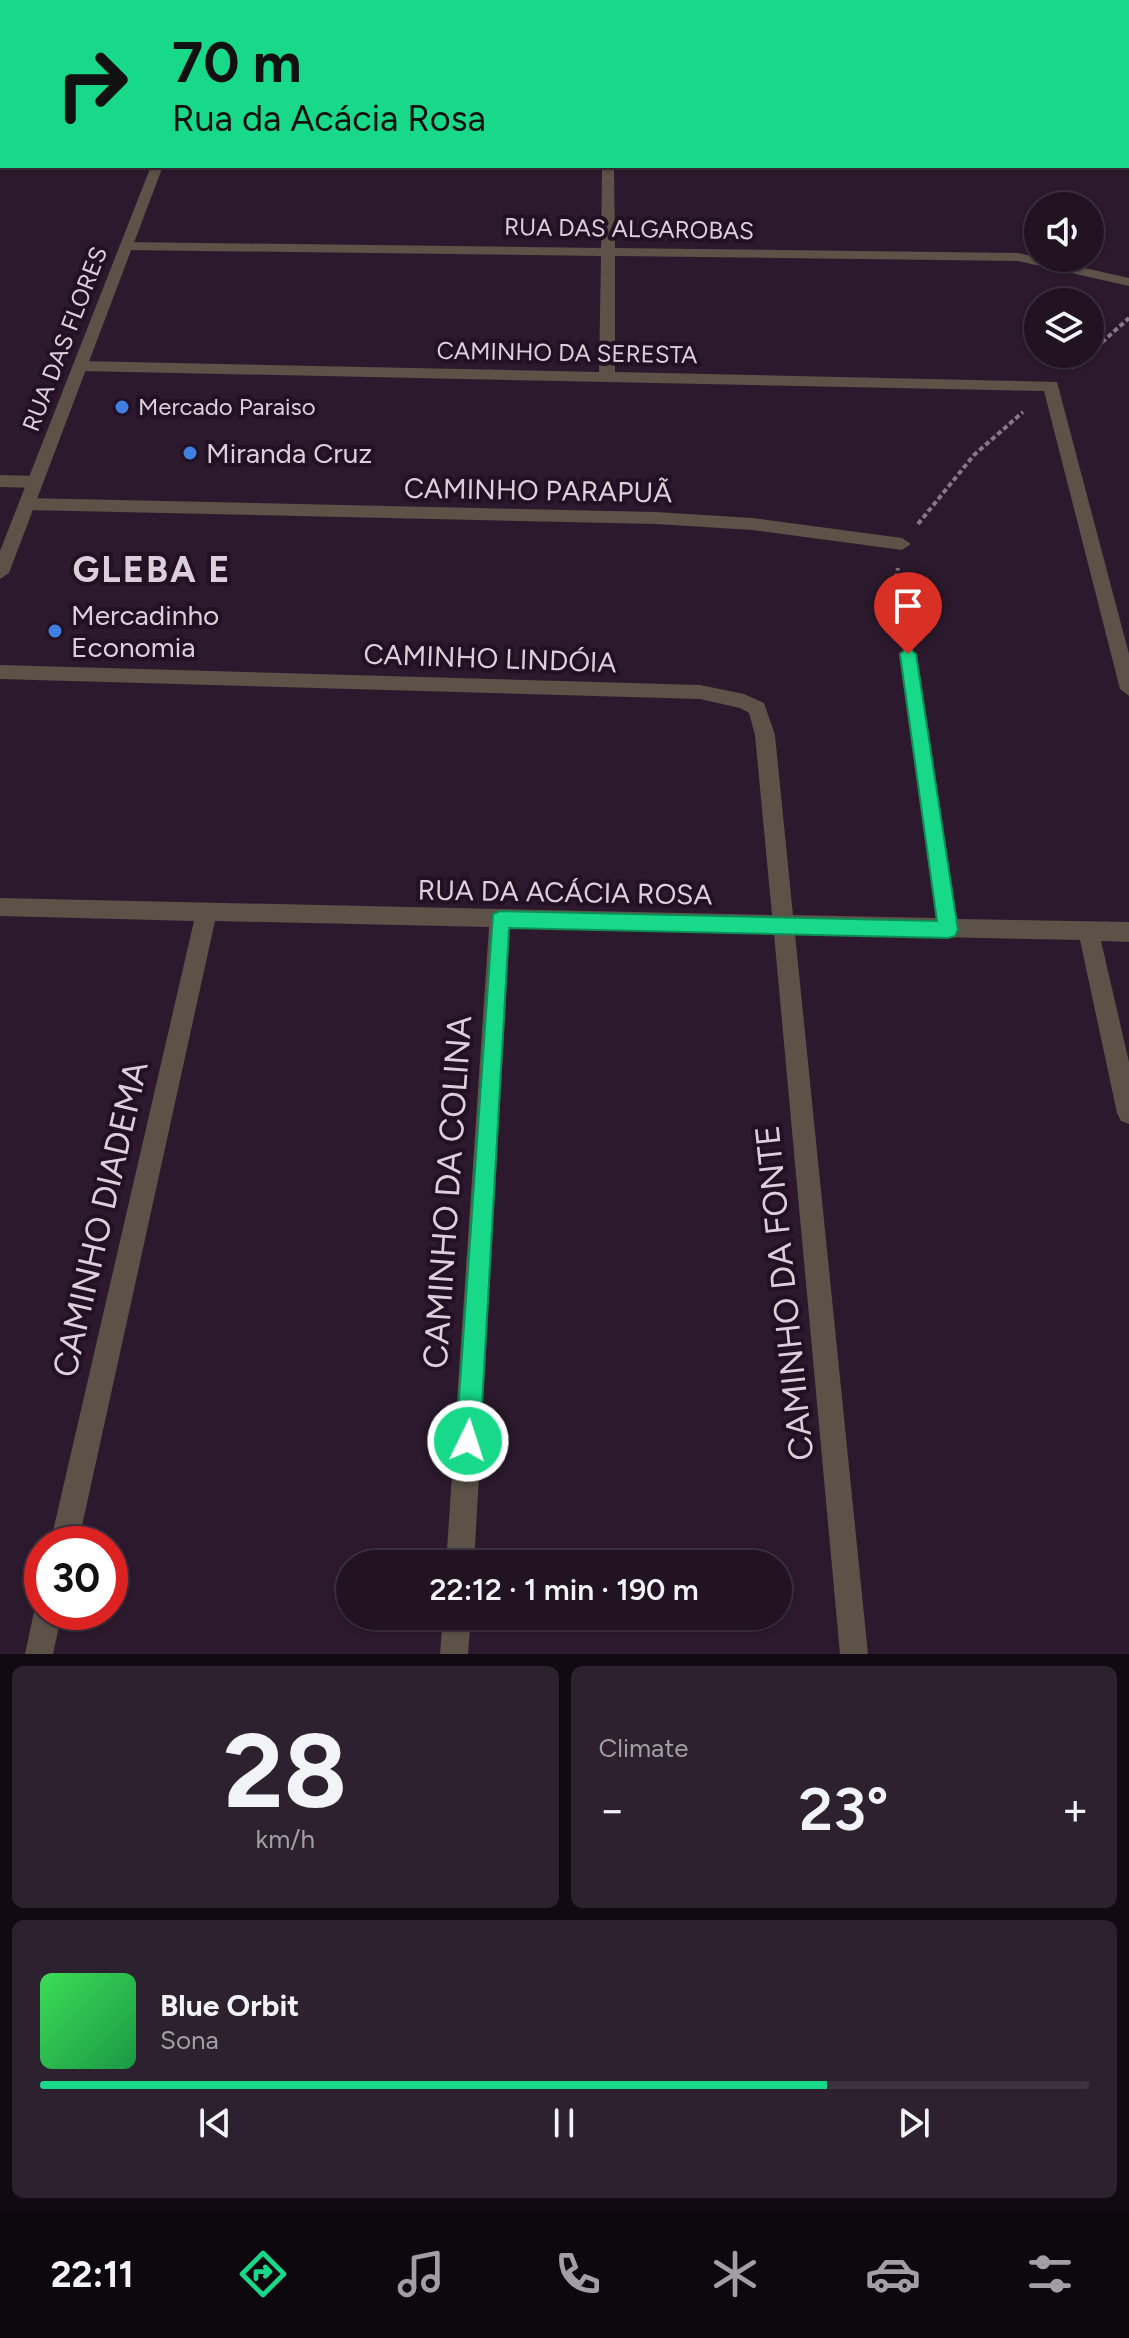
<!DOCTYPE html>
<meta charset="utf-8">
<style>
body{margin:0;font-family:Figtree,sans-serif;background:#2d202f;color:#f1f3f6;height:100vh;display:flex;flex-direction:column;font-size:30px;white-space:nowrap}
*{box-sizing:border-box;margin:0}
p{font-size:26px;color:#a29ea5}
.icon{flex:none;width:44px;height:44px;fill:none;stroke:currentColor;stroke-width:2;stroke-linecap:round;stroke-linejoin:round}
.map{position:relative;height:1654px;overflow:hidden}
.details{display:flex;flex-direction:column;gap:12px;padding:12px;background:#120a13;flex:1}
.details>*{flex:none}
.top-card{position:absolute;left:0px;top:0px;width:1130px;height:168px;box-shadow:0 2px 6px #0004,0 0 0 2px #3e3240;background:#17d989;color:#111;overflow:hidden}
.buttons{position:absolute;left:1024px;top:192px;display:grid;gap:16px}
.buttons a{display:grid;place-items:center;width:80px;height:80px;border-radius:50%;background:#211322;box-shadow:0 2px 6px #0004,0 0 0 2px #3e3240;font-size:40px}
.speed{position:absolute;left:24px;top:1526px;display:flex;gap:16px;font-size:40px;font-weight:700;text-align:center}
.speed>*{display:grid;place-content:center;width:104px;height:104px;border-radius:50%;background:#211322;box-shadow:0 2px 6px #0004,0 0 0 2px #3e3240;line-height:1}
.speed .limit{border:12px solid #d22;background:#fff;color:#111}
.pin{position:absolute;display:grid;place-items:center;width:68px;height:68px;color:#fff;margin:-82px -34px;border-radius:50% 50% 50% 0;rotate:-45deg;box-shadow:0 0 8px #0007}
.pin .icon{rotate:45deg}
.me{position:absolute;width:88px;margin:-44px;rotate:4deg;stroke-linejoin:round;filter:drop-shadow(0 0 6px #0008)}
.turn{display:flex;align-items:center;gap:28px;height:168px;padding:0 40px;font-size:36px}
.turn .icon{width:104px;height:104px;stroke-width:2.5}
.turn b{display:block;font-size:56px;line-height:68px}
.big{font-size:60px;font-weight:600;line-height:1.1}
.details .widget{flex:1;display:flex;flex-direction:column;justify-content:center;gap:12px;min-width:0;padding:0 28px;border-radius:12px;background:#2d202f}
.details .dial{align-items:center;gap:0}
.dial b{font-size:104px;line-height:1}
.song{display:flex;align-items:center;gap:24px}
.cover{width:96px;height:96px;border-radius:12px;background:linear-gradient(135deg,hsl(130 70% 55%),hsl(140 70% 35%))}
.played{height:8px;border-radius:4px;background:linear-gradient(90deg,#17d989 75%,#3e3240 75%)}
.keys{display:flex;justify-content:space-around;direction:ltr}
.heat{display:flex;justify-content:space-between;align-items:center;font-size:44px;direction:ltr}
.details .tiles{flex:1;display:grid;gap:12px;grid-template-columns:1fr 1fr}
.widget:last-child{grid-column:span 2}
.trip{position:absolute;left:336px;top:1550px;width:456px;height:80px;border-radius:40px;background:#211322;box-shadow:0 2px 6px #0004,0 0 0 2px #3e3240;font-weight:600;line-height:80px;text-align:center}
.tab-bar{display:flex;height:128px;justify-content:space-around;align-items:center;background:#0d080e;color:#a29ea5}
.tab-bar .icon{width:56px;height:56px}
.tab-bar .current{color:#17d989}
.tab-bar b{font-size:36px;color:#f1f3f6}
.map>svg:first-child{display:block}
</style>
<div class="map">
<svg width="1129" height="1654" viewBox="0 0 1129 1654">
<rect width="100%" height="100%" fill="#2c192d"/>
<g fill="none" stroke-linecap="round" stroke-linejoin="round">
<!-- stream -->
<g fill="#164f5a" fill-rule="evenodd">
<path d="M839,0H847L849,2H841Z"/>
<rect x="1128" y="118" width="1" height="4"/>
</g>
<!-- path -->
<g stroke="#877788" stroke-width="4" stroke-dasharray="5 3" stroke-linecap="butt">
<path d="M1090,353L1129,318"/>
<path d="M1072,368L1088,354"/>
<path d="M918,524L974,455L1023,412"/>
<path d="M897,632L889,616L898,568"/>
</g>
<!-- minor -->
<g fill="#5c5248" fill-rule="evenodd">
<path d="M72,0H84L71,2Z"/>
<path d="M1018,0H1034L1036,2H1020Z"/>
<rect x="1128" y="29" width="1" height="7"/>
<rect x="0" y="102" width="2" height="8"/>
<path d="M602,166H614L615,248L1018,253L1129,278V286L1018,261L615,256V372L1057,382L1129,654V696L1120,689L1044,391L80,371L72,366L80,361L599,372L601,256L126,250L119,246L126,242L601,248Z"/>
<path d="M0,475L35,476L43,482L35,488L0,487Z"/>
<path d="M26,498L656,512L752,518L902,538L911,544L902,550L752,530L656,524L26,510L18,504Z"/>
<path d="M908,647L917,654L957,919L1129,922V942L1101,941L1129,1062V1124L1121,1121L1117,1113L1080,940L795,934L868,1654H840L774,934L510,928L474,1564H446L489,927L215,921L78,1544H50L194,921L0,916V898L772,915L755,735L749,713L740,708L700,699L0,679V665L700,685L744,694L764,703L775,735L793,915L936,918L899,654Z"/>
<path d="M42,1600V1612H62L53,1654H25L34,1612Z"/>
<path d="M443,1616H471L468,1654H440Z"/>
</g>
<!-- tertiary -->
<g fill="#5c5248" fill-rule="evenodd">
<path d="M215,0H227L214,2Z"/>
<path d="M151,166H163L9,573L0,579V551Z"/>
</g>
</g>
<!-- route -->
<path fill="#17d989" stroke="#0f8d59" stroke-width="2" d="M908,647L916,654L958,930L955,936L948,938L509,928L480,1441L476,1450L468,1453L459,1450L456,1441L493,914L500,911L937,921L900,654Z"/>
<!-- markers -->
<g fill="#3f7fe0" stroke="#221023" stroke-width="3">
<circle cx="122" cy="407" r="8"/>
<circle cx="190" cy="453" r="8"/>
<circle cx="55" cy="631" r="8"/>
</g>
<g text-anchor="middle" stroke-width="8" stroke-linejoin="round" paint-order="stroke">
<!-- far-street labels -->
<g font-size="24" fill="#dbcfdc" stroke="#221023">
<text transform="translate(629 229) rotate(1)" y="8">RUA DAS ALGAROBAS</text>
<text transform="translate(65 339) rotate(-69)" y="8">RUA DAS FLORES</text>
<text transform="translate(567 353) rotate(1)" y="8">CAMINHO DA SERESTA</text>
</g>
<!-- far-poi labels -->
<g font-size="24" fill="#dbcfdc" stroke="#221023" text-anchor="start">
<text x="138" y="415">Mercado Paraiso</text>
</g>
<!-- poi labels -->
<g font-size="28" fill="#dbcfdc" stroke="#221023" text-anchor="start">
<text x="206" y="463">Miranda Cruz</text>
<text x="71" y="625">Mercadinho<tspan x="71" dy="32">Economia</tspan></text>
</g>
<!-- street labels -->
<g font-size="28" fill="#dbcfdc" stroke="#221023">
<text transform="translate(538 490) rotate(1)" y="10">CAMINHO PARAPUÃ</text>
<text transform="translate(490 658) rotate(2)" y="10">CAMINHO LINDÓIA</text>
<text transform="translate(565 892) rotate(1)" y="10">RUA DA ACÁCIA ROSA</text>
</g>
<!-- near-street labels -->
<g font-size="34" fill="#dbcfdc" stroke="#221023">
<text transform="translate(447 1192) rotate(-86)" y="12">CAMINHO DA COLINA</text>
<text transform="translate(100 1219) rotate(-77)" y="12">CAMINHO DIADEMA</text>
<text transform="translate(784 1293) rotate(-96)" y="12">CAMINHO DA FONTE</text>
</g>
<!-- district labels -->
<g font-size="36" font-weight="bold" letter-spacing="2" fill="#dbcfdc" stroke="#221023">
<text x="152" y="582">GLEBA E</text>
</g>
</g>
</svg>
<div class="buttons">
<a><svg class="icon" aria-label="sound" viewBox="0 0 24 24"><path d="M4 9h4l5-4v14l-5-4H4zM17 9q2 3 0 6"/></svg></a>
<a><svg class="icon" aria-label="layers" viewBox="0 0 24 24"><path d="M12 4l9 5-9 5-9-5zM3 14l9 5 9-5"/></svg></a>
</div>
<div class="speed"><div class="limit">30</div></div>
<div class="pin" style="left:908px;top:654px;background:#d93025"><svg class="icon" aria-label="arrive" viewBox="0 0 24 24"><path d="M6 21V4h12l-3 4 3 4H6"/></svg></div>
<svg class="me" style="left:468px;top:1441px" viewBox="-20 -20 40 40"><circle r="17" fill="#17d989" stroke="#fff" stroke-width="3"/><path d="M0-11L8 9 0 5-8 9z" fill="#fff"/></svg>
<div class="trip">22:12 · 1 min · 190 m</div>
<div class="top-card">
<div class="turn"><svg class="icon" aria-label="right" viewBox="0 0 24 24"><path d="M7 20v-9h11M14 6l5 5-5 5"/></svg><div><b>70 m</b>Rua da Acácia Rosa</div></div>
</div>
</div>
<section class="details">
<div class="tiles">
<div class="widget dial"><b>28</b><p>km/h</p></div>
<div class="widget"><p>Climate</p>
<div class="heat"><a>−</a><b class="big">23°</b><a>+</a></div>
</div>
<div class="widget">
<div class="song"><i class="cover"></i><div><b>Blue Orbit</b><p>Sona</p></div></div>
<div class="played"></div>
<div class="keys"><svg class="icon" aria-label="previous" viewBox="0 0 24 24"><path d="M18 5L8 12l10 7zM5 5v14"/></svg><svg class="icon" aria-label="pause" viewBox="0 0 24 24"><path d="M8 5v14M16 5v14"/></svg><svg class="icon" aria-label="next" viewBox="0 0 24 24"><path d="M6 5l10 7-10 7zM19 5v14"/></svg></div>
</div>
</div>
</section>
<nav class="tab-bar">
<b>22:11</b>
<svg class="icon current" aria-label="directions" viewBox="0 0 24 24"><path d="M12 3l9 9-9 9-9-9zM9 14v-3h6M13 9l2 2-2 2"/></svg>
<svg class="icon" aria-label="music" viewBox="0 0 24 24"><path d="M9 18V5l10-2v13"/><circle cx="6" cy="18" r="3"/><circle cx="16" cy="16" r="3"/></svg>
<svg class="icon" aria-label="phone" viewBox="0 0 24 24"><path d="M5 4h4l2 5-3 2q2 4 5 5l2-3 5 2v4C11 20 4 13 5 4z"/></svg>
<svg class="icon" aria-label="climate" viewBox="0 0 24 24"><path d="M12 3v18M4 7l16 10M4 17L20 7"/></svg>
<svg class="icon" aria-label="car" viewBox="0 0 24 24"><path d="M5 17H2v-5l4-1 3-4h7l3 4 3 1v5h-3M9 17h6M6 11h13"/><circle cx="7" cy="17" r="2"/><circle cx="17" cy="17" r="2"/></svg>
<svg class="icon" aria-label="filters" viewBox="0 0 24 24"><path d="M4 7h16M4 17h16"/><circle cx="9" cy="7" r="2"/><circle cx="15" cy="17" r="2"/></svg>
</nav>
